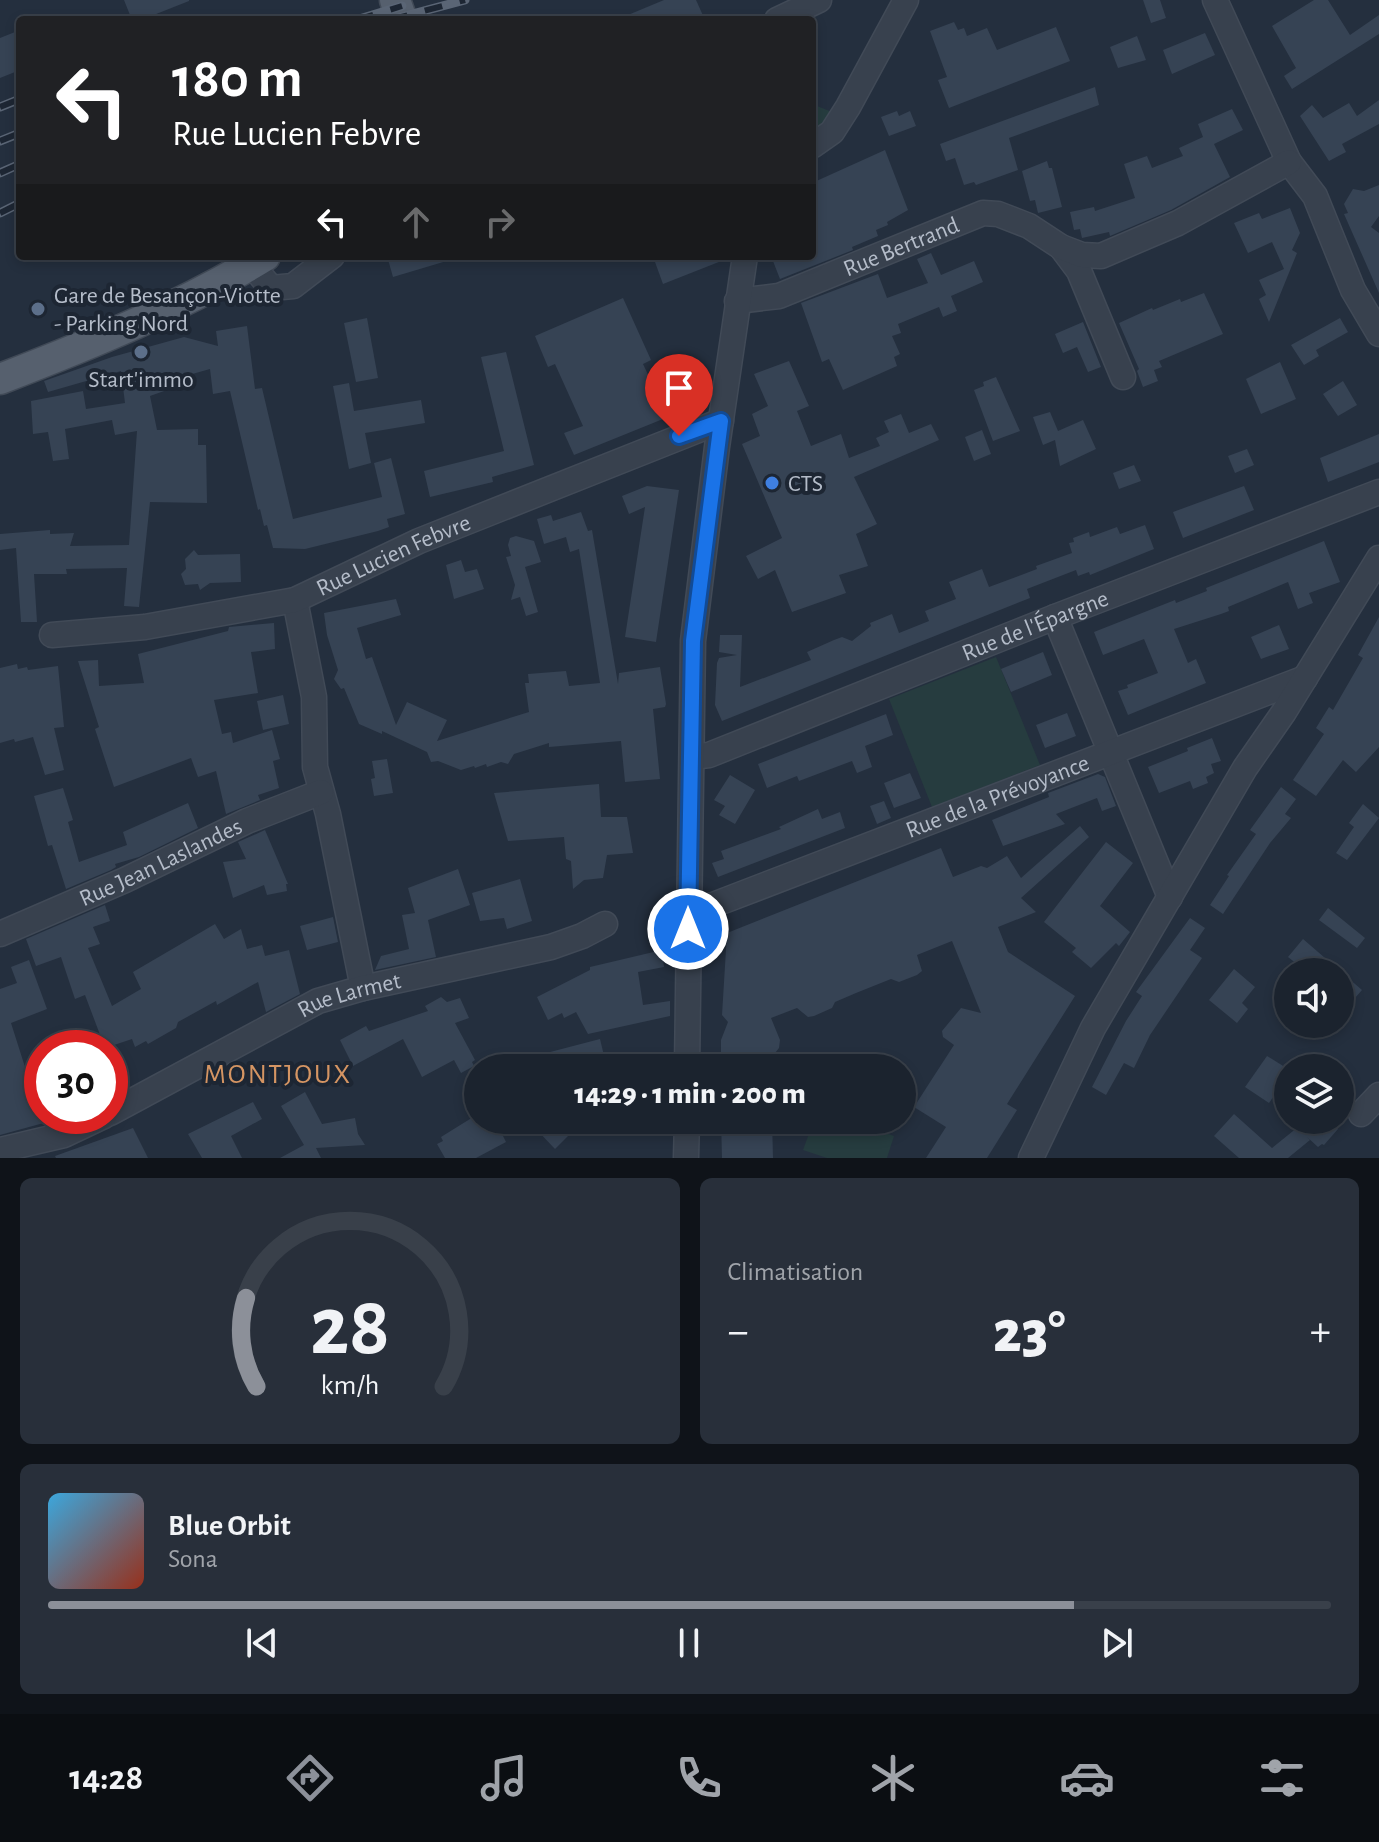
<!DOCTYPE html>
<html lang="fr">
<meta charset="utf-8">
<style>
body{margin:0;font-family:"Alegreya Sans",sans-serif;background:#282f3a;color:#f1f3f6;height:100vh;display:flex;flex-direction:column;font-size:30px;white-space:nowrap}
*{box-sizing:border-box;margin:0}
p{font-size:26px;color:#a0a4aa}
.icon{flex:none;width:44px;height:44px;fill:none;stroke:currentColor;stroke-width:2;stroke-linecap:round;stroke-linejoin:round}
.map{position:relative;height:1158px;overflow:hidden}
.panel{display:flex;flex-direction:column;gap:20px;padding:20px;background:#0f1319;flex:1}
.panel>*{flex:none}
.guide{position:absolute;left:16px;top:16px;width:800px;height:244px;border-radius:8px;box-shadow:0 4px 12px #0003,0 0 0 2px #39404a;background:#202124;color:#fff;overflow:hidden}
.controls{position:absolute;left:1274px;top:958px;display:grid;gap:16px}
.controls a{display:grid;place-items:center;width:80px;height:80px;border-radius:50%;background:#1b232e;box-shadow:0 4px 12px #0003,0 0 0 2px #39404a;font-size:40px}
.speed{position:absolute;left:24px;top:1030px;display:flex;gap:16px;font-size:40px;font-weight:700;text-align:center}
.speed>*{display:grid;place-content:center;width:104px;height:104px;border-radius:50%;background:#1b232e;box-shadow:0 4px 12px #0003,0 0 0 2px #39404a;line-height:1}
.speed .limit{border:12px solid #d22;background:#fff;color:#111}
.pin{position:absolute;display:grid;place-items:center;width:68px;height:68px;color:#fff;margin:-82px -34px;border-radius:50% 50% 50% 0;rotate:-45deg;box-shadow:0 0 8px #0007}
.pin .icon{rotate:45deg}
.me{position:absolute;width:88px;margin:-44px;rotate:0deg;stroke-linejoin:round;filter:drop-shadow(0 0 6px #0008)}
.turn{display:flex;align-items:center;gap:28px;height:168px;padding:0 24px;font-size:36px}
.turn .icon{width:104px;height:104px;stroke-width:2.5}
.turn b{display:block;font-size:56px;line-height:68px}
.lanes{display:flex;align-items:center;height:76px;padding:0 24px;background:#0003;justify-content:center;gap:40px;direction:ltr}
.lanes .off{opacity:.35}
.big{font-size:60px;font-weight:800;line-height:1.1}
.panel .card{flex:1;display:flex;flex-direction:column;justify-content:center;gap:12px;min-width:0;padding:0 28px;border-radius:12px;background:#282f3a}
.panel .dial{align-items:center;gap:0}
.dial svg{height:208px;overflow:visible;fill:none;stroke:#39404a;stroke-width:7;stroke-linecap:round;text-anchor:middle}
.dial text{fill:#f1f3f6;stroke:none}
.song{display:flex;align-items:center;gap:24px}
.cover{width:96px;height:96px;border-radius:12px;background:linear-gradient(135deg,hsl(200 70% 55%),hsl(10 70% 35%))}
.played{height:8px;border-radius:4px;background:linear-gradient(90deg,#8c9099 80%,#39404a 80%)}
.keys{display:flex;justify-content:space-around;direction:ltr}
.heat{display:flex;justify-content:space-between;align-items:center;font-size:44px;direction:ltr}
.panel .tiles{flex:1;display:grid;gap:20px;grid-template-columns:1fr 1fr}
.card:last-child{grid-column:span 2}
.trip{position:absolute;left:464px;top:1054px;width:452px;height:80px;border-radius:40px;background:#1b232e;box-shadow:0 4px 12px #0003,0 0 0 2px #39404a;font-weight:800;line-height:80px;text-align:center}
.menu{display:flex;height:128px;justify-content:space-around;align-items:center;background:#0b0e12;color:#a0a4aa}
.menu .icon{width:56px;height:56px}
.menu .current{color:#8c9099}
.menu b{font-size:36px;color:#f1f3f6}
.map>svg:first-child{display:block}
</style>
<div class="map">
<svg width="1379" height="1158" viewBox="0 0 1379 1158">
<rect width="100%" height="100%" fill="#242f3e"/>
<!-- green -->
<g fill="#263c3f">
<path d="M812,104L837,114L812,136Z"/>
<path d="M996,657L1040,765L932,807L889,699Z"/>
<path d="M814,1120H847L894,1136L887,1158H827L803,1150Z"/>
</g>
<!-- building -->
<g fill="#364354">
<path d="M124,0H189V1L141,20H132Z"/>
<path d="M664,0H696L705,20H616Z"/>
<path d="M1143,0H1160L1166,18L1151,23Z"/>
<path d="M1314,0H1328L1350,35L1379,15V34L1292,89L1284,76L1296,68L1272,26Z"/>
<path d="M954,22L958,30L964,28L967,36L987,28L997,50L1056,27L1070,61L949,108L938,80L947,77L930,31Z"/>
<path d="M20,30V70L0,78V38Z"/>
<path d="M1205,33L1215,55L1172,74L1163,50Z"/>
<path d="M1137,36L1146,60L1118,68L1110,47Z"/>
<path d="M1095,87L1099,105L1009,138L1018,170L976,185L974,182L964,185L955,158L946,161L940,144Z"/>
<path d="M1379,100V124L1342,144L1346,152L1329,161L1300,116L1312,105L1323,118L1349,103L1357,116Z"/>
<path d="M1232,109L1243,130L1214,144L1230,177L1171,210L1110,236L1109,232L1082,238L1080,229L1074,230L1070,212L1094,207L1095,211L1135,198L1124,164L1147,156L1152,168L1183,156L1179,148L1203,137L1198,124Z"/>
<path d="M897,111L899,116L910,111L916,126L889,136L881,117Z"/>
<path d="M885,150L908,210L887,222L888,225L876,230L878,236L852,247L853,250L780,279L771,256H812V183Z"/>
<path d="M1047,161L1049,168H1052L1062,207L1038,213L1035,200L1030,201L1022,171Z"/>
<path d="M1379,185V216L1371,227L1379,233V293L1344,214L1348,213L1344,204L1353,189L1364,191Z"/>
<path d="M1290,208L1300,233L1292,250L1297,253L1269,322L1259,299L1266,295L1259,280L1284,269L1272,242L1248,253L1234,223L1259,213L1262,219Z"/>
<path d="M931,253L941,275L974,261L983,282L951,296L957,311L943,317L939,307L898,324L901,333L892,336L900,354L894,357L897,366L843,390L829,359L822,362L801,303L878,274L887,298L928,283L917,259Z"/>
<path d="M387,256H449L450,260L393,277Z"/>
<path d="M671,256H730L729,258L663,284L655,262Z"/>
<path d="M1204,293L1223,334L1159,361L1162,367L1154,370L1158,381L1143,387L1137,371L1139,369L1119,323L1152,308L1153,310L1180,299L1181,302Z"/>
<path d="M623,298L651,360L643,364L668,417L574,455L564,433L583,426L555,364L548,367L535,336Z"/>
<path d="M367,318L378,378L356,382L344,323Z"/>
<path d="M1340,318L1348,332L1316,350L1319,356L1304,365L1291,345Z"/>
<path d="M1083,322L1101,367L1088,372L1077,347L1063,353L1055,334Z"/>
<path d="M247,326L255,389L262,388L293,519L382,497L374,463L391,458L405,514L387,519L389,527L378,531L305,549L273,548L267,525L264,526L260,509L258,510L230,391L213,394L210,369L164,382L167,390L150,396L157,430L198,429V445H206L207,503L150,502L139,607L124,606L127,568L66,569L67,574H34L37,622H21L16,548L0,550V534L50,530V534L74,533L70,546L129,545L137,431L115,435L112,420L65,429L69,459L53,461L48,432L33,434L31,401L83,391L86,409L125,403L121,371L48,392L44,381L112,357L184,337L218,346L216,331Z"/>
<path d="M506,352L534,465L492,477L493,482L430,497L424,471L504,451L481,357Z"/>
<path d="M789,361L809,406L797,411L811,446L841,434L849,458L880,446L876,438L889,432L884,421L901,414L909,433L931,424L939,440L854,477L877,524L856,534L868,566L839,575L846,593L792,612L775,570L758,579L746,556L782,538L742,444L760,436L752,414L768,406L754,374Z"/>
<path d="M1280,362L1296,399L1261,414L1246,379Z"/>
<path d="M996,377L1020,431L993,441L974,390L984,386L983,382Z"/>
<path d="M1343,381L1357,405L1338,416L1323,394Z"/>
<path d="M349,383L354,411L421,400L425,423L365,433L371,463L349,469L333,386Z"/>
<path d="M1050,412L1058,431L1083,420L1096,449L1060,466L1055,440L1043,445L1033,417Z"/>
<path d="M982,430L991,454L974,461L965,437Z"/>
<path d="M1379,434V462L1328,482L1320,458Z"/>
<path d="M1247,449L1254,465L1235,473L1228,456Z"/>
<path d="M1134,465L1141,481L1119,489L1113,473Z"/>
<path d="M647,486L679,490L656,642L625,637L645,507L629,514L622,496Z"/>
<path d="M1244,486L1254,510L1183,538L1173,512Z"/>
<path d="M581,512L588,531L592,530L618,684L619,673L660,667L666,704L665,707L653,709L660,779L625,782L621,741L549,747V743L514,754L508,764L501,762L487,767L486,764L475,768L474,766L461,770L438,761L431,762L427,752L382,731V734L359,724L344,688L341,689L334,679L338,670L327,635L324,613L396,599L401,615L357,628L366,659L372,657L396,725L407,702L447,720L437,741L529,712L525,683H529L528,674L566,671L569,686L600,683L579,549L570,552L566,537L544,544L537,519L551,515L553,521Z"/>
<path d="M1145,525L1154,549L1090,575L1089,572L1078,576L1076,570L1027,589L1030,598L722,721L715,705L717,663L719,658L737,655L719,652L720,635H742L740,687L811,660L807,652L834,640L842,637L852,641L871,626L870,623L892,614L899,633L929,621L925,611L956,599L949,582L982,569L989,587L1037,569L1036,566L1072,553L1069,543L1074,542L1073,538L1089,532L1090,537L1117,527L1120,534Z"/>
<path d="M516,536L534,541L541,562L525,567L538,612L526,616L520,597L511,600L515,585L506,557L511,556L508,545L510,538Z"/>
<path d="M1324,541L1340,582L1309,593L1313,603L1298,609L1288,582L1228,607L1229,611L1221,614L1174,629L1188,663L1196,659L1206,683L1128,715L1118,691L1128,688L1127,685L1158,673L1144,639L1103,655L1094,632L1175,600L1176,603L1207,591L1206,588Z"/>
<path d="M194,550L198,555L240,554L241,582L210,583L200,590L198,584L185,585L181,574L186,569L185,559Z"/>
<path d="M461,560L465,572L477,569L484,589L454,599L446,565Z"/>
<path d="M1379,617V747L1356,772L1343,760L1316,796L1293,780L1324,734L1316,728L1329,707L1333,710L1363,658L1358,655Z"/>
<path d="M274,623L275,649L251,652L258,693L214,700L222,734L231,732L233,743L272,730L280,759L273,761L279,788L258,795L260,800L226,814L216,771L198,777L191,758L114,787L95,729L99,727L78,661L98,660L99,686L144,683L138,654L228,631L229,627Z"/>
<path d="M1279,625L1289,649L1261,659L1251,637Z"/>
<path d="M1043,652L1052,675L1011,692L1001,669Z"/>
<path d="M17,664L18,669L27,667L28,670L58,666L64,727L54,728L64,770L45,775L33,737L15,742L14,739L0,743V668Z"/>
<path d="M283,695L289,724L263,730L257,701Z"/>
<path d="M1067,713L1076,736L1045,748L1036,725Z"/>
<path d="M886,714L893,735L865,746L872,767L857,773L852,761L799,781L797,776L767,788L758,764Z"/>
<path d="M1212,738L1221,761L1211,764L1214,773L1206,777L1208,783L1193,789L1190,781L1159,793L1148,767L1188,751L1187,748Z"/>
<path d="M387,759L393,793L374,796L371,779L375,778L372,761Z"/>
<path d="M910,773L921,798L894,808L884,783Z"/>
<path d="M1098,774L1105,777L1116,806L1102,811L1097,798L1056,814L1065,824L1003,846L992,820L1049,797L1048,793Z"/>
<path d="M730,775L755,790L735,824L719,815L725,806L714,800Z"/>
<path d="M599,784L601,817H627L633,853L607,855L603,878L584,880L573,889L571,861L566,859L564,837L508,841L494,793Z"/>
<path d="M1281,787L1296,799L1285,814L1291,818L1270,843L1223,914L1210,905L1229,876L1227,875L1256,834L1250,830Z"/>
<path d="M63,788L73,820L68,822L79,862L127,845L123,832L188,803L198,828L139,857L115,864L116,867L111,870L66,889L52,845L48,846L34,796Z"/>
<path d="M884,801L891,818L877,824L870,806Z"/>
<path d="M1363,804L1379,818L1347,860L1336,853L1354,827L1349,823Z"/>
<path d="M818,809L822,819L840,812L845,828L718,877L712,863L724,859L721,851L781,829L779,827Z"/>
<path d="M1080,826L1089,837L1021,898L1036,912L998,927L1008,952L1075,996L1007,1104L1017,1110L987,1158H926L946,1127L914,1107L954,1045L943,1037L942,1031L961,1008L981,1013L952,941L917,955L922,971L917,975L899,982L891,979L856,993L835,1002L832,1008L814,1016L808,1017L797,1008L771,1018L780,1040L779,1048L771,1058V1068H721V1040L728,1022L722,1015L727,933L941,848L953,877L981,866L987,868L1007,856L1021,878Z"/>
<path d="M265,830L288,884H286L287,891L267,895L264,885L233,898L223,862L246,859L238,842Z"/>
<path d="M1106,842L1133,863L1100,906L1130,932L1119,946L1116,943L1091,968L1072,952L1076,948L1044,922Z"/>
<path d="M458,869L470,905L428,920L436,957L375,970L381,956L409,949L402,915L415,913L408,888Z"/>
<path d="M520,879L532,921L507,929L504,918L480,921L472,893Z"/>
<path d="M105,905L110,921L93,927L100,944L88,948L112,1006L141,989L133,972L215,924L224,939L241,929L247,949L262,945L265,956L289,950L300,994L266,1012L258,982L217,1005L216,1001L178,1022L176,1028L148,1044L146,1041L135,1047L132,1039L105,1048L85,995L75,999L61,957L36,966L26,939Z"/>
<path d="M1328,908L1365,938L1357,948L1319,920Z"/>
<path d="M333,917L338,942L307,950L300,926Z"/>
<path d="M1190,918L1205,928L1190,950L1202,958L1150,1035L1134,1068L1124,1063L1106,1095L1092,1087L1126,1021L1142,996L1136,992Z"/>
<path d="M1303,939L1362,990L1340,1015V972H1307L1288,957Z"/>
<path d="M662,950L664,967L638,972L643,1005L670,1001V1016L588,1034L576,1012L564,1018L562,1013L548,1020L537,997L590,970V967Z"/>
<path d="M29,960L47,1009L11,1023L25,1067L32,1066L33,1071L37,1070L42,1090V1116H69L0,1135V989L17,983L11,967Z"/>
<path d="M1234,969L1255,987L1242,1003L1248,1009L1237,1023L1209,1000Z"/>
<path d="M441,997L447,1002L460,998L469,1018L455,1023L475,1060L472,1062L474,1066L461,1073L454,1060L422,1077L403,1039L353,1066L340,1040L366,1026L369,1031L428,1011L425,1006Z"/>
<path d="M600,1039L607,1068H509L508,1063Z"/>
<path d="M1267,1056L1288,1069V1076L1269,1103L1245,1087Z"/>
<path d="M305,1092L322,1124L355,1118L358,1134L365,1145L316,1148L321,1158H280L304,1145L281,1106Z"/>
<path d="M253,1102L262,1119L231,1136L242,1158H202L188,1134Z"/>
<path d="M478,1114V1120H495L506,1142L476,1158H445L437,1144L443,1141L441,1137Z"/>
<path d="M1234,1114L1272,1148L1298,1127L1305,1134L1318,1120H1328L1338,1129L1324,1145L1322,1144L1318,1147L1307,1137L1310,1140L1288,1158H1239L1214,1136Z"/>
<path d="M546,1120H553L569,1135L555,1149L536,1129Z"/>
<path d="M721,1120H772L773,1158H722Z"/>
<path d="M133,1128L148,1158H56L55,1156Z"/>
</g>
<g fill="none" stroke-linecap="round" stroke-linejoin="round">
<defs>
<g id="minor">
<path d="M1215,0L1289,162L1315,196L1353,290L1379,334"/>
<path d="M777,20L819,0"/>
<path d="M812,146L832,132L848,107L906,0"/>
<path d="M1061,247L1079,271L1123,377"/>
<path d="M251,264L271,288L293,286L332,256"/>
<path id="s1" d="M737,301L779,296L983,213L998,214L1029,226L1061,247L1082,255L1101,256L1178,223L1289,162"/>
<path d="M295,600L314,697L315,767L328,814L363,988"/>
<path d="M1055,617L1170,897"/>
<path id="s2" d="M52,635L145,627L295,600L419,541L721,421"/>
<path id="s3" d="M692,757L709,755L1055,617L1379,492"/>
<path id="s4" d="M688,910L713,905L1305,678"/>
<path id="s5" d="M0,934L125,880L247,821L321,792"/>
<path d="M687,1068L693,641L717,447L745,256"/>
<path id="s6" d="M110,1113L318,1001L363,988L551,947L582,936L605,924"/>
<path d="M1361,1114L1379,1095"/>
<path d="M0,1150L64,1135L104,1116"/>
<path d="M686,1158L687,1120"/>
<path d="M1031,1158L1093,1028L1245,768L1284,712L1379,558"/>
</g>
<g id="major">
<path d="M395,0L402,20"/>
<path d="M0,379C91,344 182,307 265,256"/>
</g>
</defs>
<!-- minor casing -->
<use href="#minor" stroke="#414a57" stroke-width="27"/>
<!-- major casing -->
<use href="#major" stroke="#414a57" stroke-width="33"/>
<!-- minor -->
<use href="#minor" stroke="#38414e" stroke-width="24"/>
<!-- major -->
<use href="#major" stroke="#56606e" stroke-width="30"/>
<defs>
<g id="rail">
<path d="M356,20L402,6"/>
<path d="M390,20L465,0"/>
<path d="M0,107L20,99"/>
<path d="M0,141L20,133"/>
<path d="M0,173L20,164"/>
<path d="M0,213L20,203"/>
</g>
</defs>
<!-- rail casing -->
<use href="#rail" stroke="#5a6575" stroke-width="9"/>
<!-- rail -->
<use href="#rail" stroke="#1d2633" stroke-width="6" stroke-dasharray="18" stroke-linecap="butt"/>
</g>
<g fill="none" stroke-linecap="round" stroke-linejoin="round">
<defs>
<path id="route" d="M679,436L721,421L693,641L688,929"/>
</defs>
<!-- route casing -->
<use href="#route" stroke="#114b97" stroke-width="20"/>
<!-- route -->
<use href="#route" stroke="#1a73e8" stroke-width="14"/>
</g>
<!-- markers -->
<g fill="#5c6f8a" stroke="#1d2633" stroke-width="3">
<circle cx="38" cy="309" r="8"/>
<circle cx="141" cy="352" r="8"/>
</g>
<circle fill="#3f7fe0" stroke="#1d2633" stroke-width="3" cx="772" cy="483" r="8"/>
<g text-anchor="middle" stroke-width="8" stroke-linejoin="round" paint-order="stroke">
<!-- street labels -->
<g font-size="24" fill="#b4bcc9" stroke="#1d2633">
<text dy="8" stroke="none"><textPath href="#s1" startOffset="174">Rue Bertrand</textPath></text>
<text dy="8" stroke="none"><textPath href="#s2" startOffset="354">Rue Lucien Febvre</textPath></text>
<text dy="8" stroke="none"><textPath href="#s3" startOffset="368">Rue de l'Épargne</textPath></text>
<text dy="8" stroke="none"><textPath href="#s4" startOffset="330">Rue de la Prévoyance</textPath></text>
<text dy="8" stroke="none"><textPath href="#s5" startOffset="176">Rue Jean Laslandes</textPath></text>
<text dy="8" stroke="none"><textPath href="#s6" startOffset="268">Rue Larmet</textPath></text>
</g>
<!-- poi labels -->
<g font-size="24" fill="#b4bcc9" stroke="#1d2633" text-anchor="start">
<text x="54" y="303">Gare de Besançon-Viotte<tspan x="54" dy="28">- Parking Nord</tspan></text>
<text x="141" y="387" text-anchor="middle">Start'immo</text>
<text x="788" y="491">CTS</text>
</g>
<!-- quarter labels -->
<g font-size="28" letter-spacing="2" fill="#d59563" stroke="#1d2633">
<text x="278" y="1083">MONTJOUX</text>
</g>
</g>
</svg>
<div class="controls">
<a><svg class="icon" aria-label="sound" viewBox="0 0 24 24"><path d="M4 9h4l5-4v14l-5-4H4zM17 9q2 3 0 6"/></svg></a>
<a><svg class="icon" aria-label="layers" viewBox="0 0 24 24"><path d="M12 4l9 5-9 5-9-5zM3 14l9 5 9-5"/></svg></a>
</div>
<div class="speed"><div class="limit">30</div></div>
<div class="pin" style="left:679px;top:436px;background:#d93025"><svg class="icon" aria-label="arrive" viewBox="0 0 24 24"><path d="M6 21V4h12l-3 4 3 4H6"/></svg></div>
<svg class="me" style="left:688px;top:929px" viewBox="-20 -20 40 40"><circle r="17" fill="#1a73e8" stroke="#fff" stroke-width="3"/><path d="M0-11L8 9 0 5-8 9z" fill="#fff"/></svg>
<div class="trip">14:29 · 1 min · 200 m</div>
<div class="guide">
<div class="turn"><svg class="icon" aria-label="left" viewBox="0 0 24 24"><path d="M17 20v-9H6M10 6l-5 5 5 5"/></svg><div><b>180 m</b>Rue Lucien Febvre</div></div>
<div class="lanes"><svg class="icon" aria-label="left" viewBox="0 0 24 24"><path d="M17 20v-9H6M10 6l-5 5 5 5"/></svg><svg class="icon off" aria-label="ahead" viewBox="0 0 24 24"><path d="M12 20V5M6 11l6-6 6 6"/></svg><svg class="icon off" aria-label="right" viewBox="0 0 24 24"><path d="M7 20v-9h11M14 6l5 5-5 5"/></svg></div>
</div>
</div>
<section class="panel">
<div class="tiles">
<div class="card dial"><svg viewBox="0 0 100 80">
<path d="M14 69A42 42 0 1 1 86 69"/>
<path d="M14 69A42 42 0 0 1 10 35" stroke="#8c9099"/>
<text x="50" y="56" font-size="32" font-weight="700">28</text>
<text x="50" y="72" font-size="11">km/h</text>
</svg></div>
<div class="card"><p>Climatisation</p>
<div class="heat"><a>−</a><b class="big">23°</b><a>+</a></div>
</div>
<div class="card">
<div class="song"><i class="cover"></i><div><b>Blue Orbit</b><p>Sona</p></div></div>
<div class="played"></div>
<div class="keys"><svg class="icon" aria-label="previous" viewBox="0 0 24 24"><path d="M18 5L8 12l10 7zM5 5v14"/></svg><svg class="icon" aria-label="pause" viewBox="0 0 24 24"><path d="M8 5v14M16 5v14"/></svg><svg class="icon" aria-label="next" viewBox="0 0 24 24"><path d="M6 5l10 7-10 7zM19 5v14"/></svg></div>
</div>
</div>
</section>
<nav class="menu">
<b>14:28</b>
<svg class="icon current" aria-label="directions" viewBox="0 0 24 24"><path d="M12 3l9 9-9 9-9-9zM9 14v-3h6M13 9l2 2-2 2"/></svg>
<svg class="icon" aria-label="music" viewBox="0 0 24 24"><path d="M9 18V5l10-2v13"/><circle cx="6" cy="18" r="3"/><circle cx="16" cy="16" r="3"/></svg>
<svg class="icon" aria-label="phone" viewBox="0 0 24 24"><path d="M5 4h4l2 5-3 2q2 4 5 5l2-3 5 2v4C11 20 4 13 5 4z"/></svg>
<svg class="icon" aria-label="climate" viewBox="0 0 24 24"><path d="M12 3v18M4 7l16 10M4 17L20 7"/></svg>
<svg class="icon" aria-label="car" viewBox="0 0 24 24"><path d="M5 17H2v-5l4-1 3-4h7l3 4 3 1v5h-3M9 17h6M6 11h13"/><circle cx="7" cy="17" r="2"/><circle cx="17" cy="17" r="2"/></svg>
<svg class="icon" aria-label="filters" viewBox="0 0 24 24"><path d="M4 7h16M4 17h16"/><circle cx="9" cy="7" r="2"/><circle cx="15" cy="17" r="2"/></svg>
</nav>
